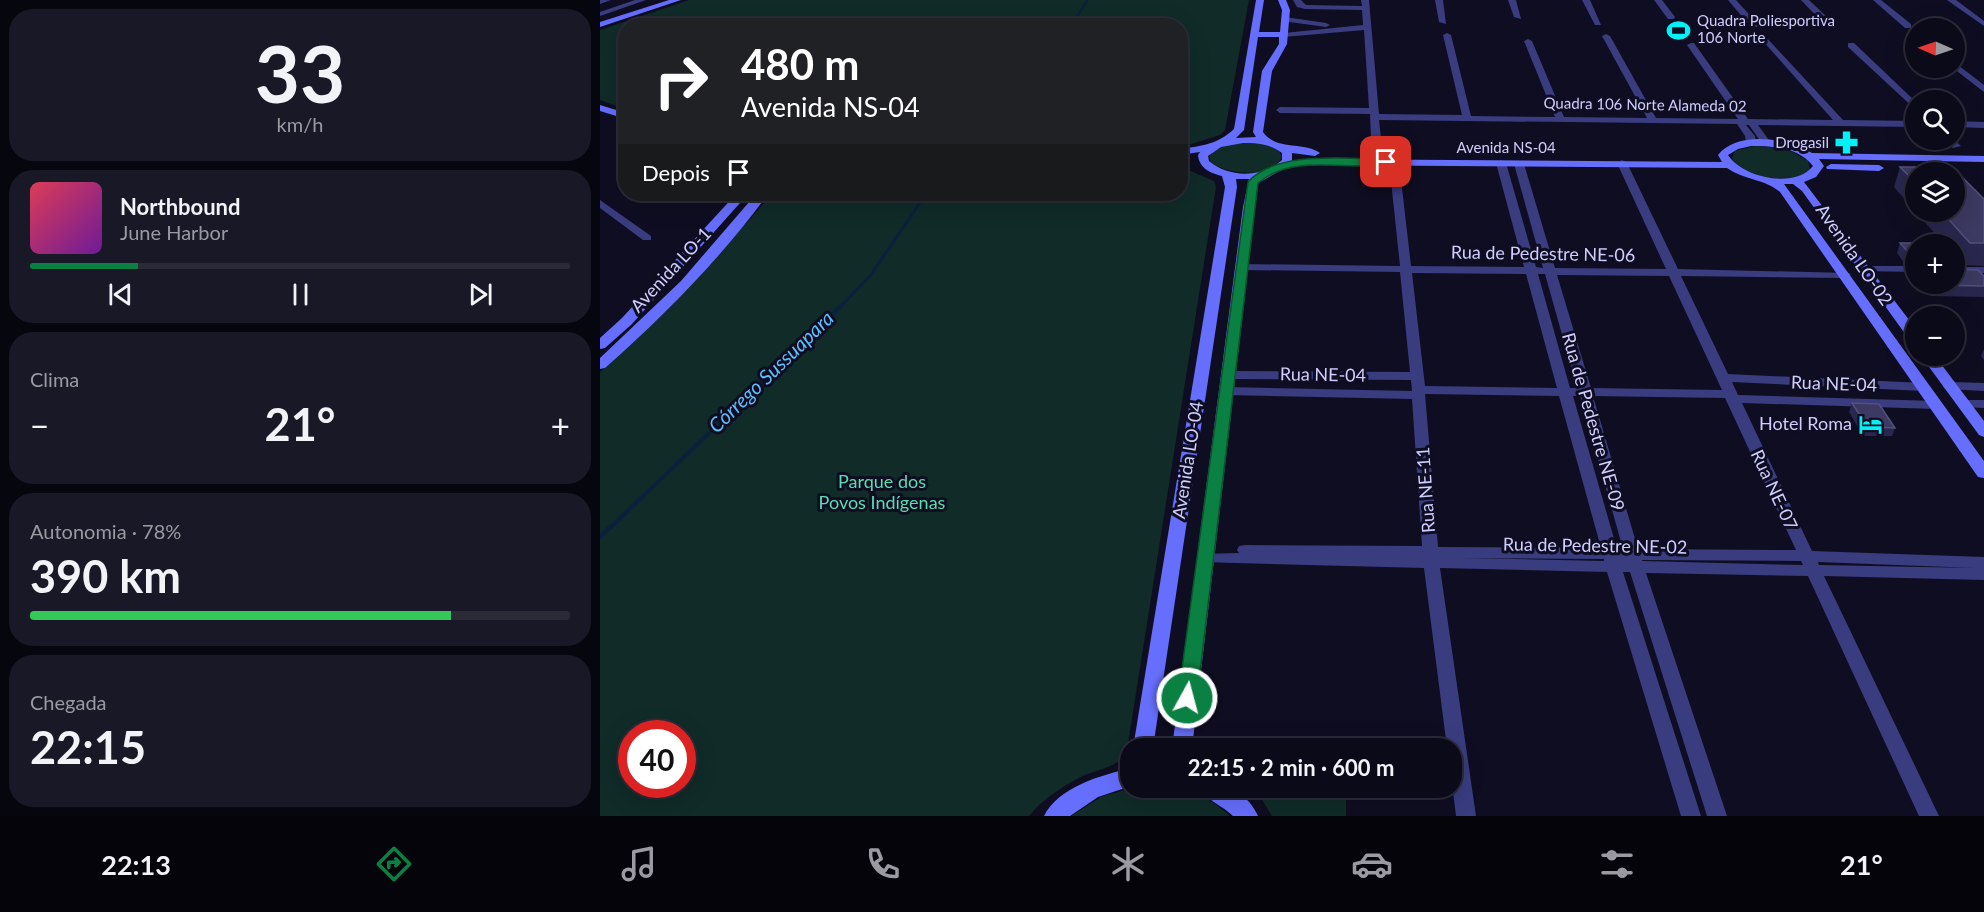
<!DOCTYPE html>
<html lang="pt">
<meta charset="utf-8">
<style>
body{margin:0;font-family:Lato,sans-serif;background:#191826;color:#f1f3f6;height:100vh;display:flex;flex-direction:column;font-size:22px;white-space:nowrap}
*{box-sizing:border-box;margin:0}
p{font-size:20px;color:#9a9aa2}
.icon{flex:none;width:33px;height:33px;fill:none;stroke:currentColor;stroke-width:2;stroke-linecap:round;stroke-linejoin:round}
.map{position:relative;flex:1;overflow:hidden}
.side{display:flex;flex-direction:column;gap:9px;padding:9px;background:#06060e;width:600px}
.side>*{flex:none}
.guide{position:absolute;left:18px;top:18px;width:570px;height:183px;border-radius:24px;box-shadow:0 6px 24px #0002,0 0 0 2px #2b2b38;background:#202124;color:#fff;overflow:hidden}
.needle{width:39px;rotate:272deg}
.fabs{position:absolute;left:1305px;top:18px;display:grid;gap:12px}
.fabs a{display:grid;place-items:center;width:60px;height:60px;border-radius:50%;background:#0b0a19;box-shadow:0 6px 24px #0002,0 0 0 2px #2b2b38;font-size:30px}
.speed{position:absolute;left:18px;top:720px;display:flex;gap:12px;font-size:30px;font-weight:700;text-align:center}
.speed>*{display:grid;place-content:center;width:78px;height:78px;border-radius:50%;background:#0b0a19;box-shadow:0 6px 24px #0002,0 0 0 2px #2b2b38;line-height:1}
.speed .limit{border:9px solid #d22;background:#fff;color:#111}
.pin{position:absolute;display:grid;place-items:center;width:51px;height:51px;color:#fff;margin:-26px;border-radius:12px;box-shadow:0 3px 9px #0006}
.me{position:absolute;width:66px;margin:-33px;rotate:7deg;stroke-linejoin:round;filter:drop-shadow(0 0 4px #0008)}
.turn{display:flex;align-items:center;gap:21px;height:126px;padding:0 24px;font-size:27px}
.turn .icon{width:78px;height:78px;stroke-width:2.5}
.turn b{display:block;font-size:42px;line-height:51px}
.then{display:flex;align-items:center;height:57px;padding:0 24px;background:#0003;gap:12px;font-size:22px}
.big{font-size:45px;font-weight:700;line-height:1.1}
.side .card{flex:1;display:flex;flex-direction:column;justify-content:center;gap:9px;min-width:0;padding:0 21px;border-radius:24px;background:#191826}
.side .dial{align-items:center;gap:0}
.dial b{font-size:78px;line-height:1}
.song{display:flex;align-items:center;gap:18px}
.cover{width:72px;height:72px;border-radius:9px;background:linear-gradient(135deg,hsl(350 70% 55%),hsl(280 70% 35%))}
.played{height:6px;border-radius:3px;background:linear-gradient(90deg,#0b8043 20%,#2b2b38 20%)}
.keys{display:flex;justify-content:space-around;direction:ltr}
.heat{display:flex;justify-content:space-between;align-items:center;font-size:33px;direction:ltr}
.charge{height:9px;border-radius:4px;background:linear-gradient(90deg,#34c759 78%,#2b2b38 0)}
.trip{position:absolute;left:520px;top:738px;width:342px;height:60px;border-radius:24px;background:#0b0a19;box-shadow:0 6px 24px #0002,0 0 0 2px #2b2b38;font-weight:700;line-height:60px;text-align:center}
.tabs{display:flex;height:96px;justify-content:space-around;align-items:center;background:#04040a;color:#9a9aa2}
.tabs .icon{width:42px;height:42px}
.tabs .selected{color:#0b8043}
.tabs b{font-size:27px;color:#f1f3f6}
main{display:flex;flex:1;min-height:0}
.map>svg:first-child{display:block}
</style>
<main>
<section class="side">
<div class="card dial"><b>33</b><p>km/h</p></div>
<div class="card">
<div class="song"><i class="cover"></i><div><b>Northbound</b><p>June Harbor</p></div></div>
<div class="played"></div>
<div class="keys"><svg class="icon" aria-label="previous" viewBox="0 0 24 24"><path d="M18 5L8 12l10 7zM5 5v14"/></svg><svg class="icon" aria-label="pause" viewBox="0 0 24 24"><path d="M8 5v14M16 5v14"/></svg><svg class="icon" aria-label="next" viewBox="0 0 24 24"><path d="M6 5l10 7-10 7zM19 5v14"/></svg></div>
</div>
<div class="card"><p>Clima</p>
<div class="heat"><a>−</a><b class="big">21°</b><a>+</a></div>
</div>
<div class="card"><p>Autonomia · 78%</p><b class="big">390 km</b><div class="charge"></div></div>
<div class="card"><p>Chegada</p><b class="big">22:15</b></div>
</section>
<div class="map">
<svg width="1384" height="816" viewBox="0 0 1384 816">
<rect width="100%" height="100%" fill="#0f0d21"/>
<!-- green -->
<g fill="#102b28" fill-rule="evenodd">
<path d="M89,0H649L625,130L620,135L585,146H580V26H26L25,109L0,100V30Z"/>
<path d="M632,143C647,143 676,139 682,157C671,180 628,174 611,163L609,157C613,148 623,146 632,143Z"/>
<path d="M1155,146L1181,148L1193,152L1208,161L1210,170C1193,186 1143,178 1132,158L1135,151Z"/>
<path d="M581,167L614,181L616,187L527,750C520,769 494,769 479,778C460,788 443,799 429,816H0V372C62,317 118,256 172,194H580ZM32,734H82V784H32Z"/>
<path d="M533,788C574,788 599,787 630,816H471L503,796Z"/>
<path d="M655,788H746V816H672Z"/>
</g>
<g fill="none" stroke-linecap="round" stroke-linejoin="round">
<!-- stream-far3 -->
<path stroke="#0a213d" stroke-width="2" d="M472,26L487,0"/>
<!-- stream-far2 -->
<path stroke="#0a213d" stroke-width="3" d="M241,306L270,276L326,194"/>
<!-- stream-far1 -->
<path stroke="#0a213d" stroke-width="4" d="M9,529L242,305"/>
<!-- stream -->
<path stroke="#0a213d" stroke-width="4.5" d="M0,537L10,527"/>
<!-- street -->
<g fill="#393c7f" fill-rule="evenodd">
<path d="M0,0H11L0,4Z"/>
<path d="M35,0H46L0,16V12Z"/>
<path d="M693,0H701L706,5L762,6L761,0H769L779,114L862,115L843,35L847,33L851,35L871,116L955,117L924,41L928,39L932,41L964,117L1047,118L1002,36L1006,34L1010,36L1056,118L1138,119L1087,45L1091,43H1094L1148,119L1233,120L1162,40V36H1165L1243,120L1316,121V127L1158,125L1171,143L1166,146L1163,145L1149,125H1146L1155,136L1156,143L1151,146L1146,143L1145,136L1137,124L779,120L781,138L776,141L771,138L770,114L680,113L676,110L680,107L769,108L764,30L684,37L680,35L684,33L763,25L762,10L705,9L697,7Z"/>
<path d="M835,0H843L846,24L839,22Z"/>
<path d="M908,0H916L921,19L914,17Z"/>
<path d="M982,0H990L1001,25H995Z"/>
<path d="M1054,0H1062L1075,17L1074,19H1068Z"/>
<path d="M1128,0H1136L1157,23V27H1151Z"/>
<path d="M1201,0H1209L1227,17V21H1221Z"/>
<path d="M1273,0H1281L1311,24V28H1305Z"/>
<path d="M1347,0H1356L1384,21V26Z"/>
<path d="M685,17L726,23L730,25L726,27L682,21L681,19Z"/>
<path d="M1248,43H1254L1316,102V110L1248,47Z"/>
<path d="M1354,62L1384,85V92L1353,68Z"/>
<path d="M1354,121L1384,122V128L1354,127Z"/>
<path d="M1344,140H1354L1361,146L1353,148Z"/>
<path d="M794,159L799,162L811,266L924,267L896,163L901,160L906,163L936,267L943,268L914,164L919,161L924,164L955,268L1066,269L1017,163L1022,160L1027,163L1078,269L1249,273L1251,275L1245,278L1081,276L1128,374L1324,383L1331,387L1324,391L1132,382L1138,395L1336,401L1343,405L1336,409L1142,403L1212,551L1384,557V580L1224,576L1339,816H1319L1208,576L1046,573L1127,816H1107L1030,572H1023L1101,816H1081L1007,572L840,568L876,816H856L852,784V748H847L824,568L600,562L598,558L600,554L639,553L637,550L639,546L645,545L822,546L812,399L626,395L619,391L626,387L812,391L811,380L628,379L622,375L628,371L810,372L800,272L642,270L636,267L642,264L800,266L789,162ZM812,273L926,274L957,388L825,386ZM938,274H945L977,388H970ZM957,275L1069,276L1122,390L991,388ZM825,394L959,396L1001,548L838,547ZM973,396H980L1023,549H1017ZM993,396L1125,398L1196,550L1038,549ZM861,558L1004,559V561ZM1042,560L1201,561L1203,565L1042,561ZM1218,562L1375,568L1219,565Z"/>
<path d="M0,200L51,236V240H43L0,208Z"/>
<path d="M1264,266H1316V272L1260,271L1258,269Z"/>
<rect x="1354" y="267" width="30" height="6"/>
<path d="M1350,382L1384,383V391L1345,389L1343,386L1345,383Z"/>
<path d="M1364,400H1384V408L1359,407L1357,404Z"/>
</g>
<!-- secondary -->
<g fill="#666efd" fill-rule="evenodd">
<path d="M69,0H81L0,27V22Z"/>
<path d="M656,0H664L659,32H680L682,10L678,0H686L690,10L687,44L672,71L663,132C676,151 704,141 720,153L715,156L692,153V161L708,159L1122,162L1118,155C1137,130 1188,138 1212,153L1384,156V162L1219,159L1224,166L1216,177L1204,182L1316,329V343L1311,342L1202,191L1193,184H1184L1384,461V478L1378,477L1180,192C1165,179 1144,180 1127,168L708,165L685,168L658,183L592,748H572L643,207L649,179H636L637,187L553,748H533L625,187L622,176C610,173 599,168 598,155L600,152L580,155V149C602,146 618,144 634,129ZM658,37H679V44L662,71L653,132L656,137L636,138L644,130ZM643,143C658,143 670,144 682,153V160C662,178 629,178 609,161L608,156L621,147ZM1151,146C1173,146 1198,147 1213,166C1195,189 1143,178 1128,155L1138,149Z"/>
<path d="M0,105L26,113V119L0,111Z"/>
<path d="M1231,164L1279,165L1284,168L1279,171L1227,169L1226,167Z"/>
<path d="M136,194H148L32,324L5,348L0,349V338L22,318Z"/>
<path d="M156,194H168C121,258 64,316 5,368L0,369V358L81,281Z"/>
<path d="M1321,356H1335L1384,421V437L1379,435Z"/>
<path d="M531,768V786L498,797L470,816H444C458,787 502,775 531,768Z"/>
<path d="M600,788C626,785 646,790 658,816H633C623,806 606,800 600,788Z"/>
</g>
</g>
<!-- wall -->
<g fill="#2a274f" fill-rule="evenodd">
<path d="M1300,167H1352L1384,199V266L1362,265L1354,257V244H1344L1294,187ZM1316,172H1354V212H1316Z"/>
<path d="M1300,243L1316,244V264H1305L1297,253Z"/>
<path d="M1384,276V297L1331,296L1321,284H1354Z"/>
<path d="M1384,349V360L1381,356Z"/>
<path d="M1252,403L1295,428L1292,436H1263L1249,412Z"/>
</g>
<!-- building -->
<g fill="#3c3962" stroke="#53507a" stroke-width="1.5">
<path d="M1300,167H1352L1384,199V243H1370L1342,212H1354V172H1316V183Z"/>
<path d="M1300,243H1329V244H1316V254L1309,253Z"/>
<path d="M1354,269L1378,270L1384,276V286L1335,285L1333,284H1354Z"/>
<path d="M1252,403L1279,404L1295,428L1267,427Z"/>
</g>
<!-- route -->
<path fill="#0b8043" stroke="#07532c" stroke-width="1.5" d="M786,159L790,162L789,164C745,172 696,152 658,183L597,698L594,703L587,706L581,703L578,698L648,182C677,150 745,159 786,159Z"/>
<!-- icons -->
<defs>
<symbol id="stadium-bare" viewBox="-9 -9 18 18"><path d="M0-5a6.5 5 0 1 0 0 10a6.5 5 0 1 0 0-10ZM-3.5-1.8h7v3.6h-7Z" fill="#03f1f6" stroke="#0f0d21" stroke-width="2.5" paint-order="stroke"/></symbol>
<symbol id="pharmacy-bare" viewBox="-9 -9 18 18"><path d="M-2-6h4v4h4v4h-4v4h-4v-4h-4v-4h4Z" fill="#03f1f6" stroke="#0f0d21" stroke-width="2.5" paint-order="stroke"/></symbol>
<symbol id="hotel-bare" viewBox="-9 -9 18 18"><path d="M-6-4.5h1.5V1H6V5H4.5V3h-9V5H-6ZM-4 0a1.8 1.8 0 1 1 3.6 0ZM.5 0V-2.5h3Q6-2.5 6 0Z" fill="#03f1f6" stroke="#0f0d21" stroke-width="2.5" paint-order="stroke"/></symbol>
</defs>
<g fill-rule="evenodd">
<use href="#stadium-bare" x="1062" y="14" width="33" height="33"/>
<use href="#pharmacy-bare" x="1230" y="126" width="33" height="33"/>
<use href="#hotel-bare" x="1254" y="408" width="33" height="33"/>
</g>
<g text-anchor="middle" stroke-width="6" stroke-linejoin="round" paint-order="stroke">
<!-- far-poi labels -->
<g font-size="15" fill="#cfcefe" stroke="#0f0d21" text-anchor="start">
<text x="1097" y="26">Quadra Poliesportiva<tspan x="1097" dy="17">106 Norte</tspan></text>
<text x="1229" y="148" text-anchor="end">Drogasil</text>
</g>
<!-- far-street labels -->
<g font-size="15" fill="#cfcefe" stroke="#0f0d21">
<text transform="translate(1045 105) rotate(1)" y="5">Quadra 106 Norte Alameda 02</text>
<text x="906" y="153">Avenida NS-04</text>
</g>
<!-- street labels -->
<g font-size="18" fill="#cfcefe" stroke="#0f0d21">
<text transform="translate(943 254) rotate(1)" y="6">Rua de Pedestre NE-06</text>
<text transform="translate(1254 255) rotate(55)" y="6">Avenida LO-02</text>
<text transform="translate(71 270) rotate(-47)" y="6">Avenida LO-1</text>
<text transform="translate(723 375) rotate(1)" y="6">Rua NE-04</text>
<text transform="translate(1234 384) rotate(2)" y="6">Rua NE-04</text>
<text transform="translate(993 422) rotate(74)" y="6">Rua de Pedestre NE-09</text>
<text transform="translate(588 460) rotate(-81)" y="6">Avenida LO-04</text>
<text transform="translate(826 490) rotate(-94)" y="6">Rua NE-11</text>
<text transform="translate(1174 490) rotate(65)" y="6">Rua NE-07</text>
<text transform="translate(995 546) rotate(1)" y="6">Rua de Pedestre NE-02</text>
</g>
<!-- poi labels -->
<g font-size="18" fill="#cfcefe" stroke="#0f0d21" text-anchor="end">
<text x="1252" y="430">Hotel Roma</text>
</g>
<!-- park labels -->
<g font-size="18" fill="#5bddb2" stroke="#0f0d21">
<text x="282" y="488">Parque dos<tspan x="282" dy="21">Povos Indígenas</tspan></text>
</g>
<!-- water labels -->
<g font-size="20" font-style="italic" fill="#5dc0fd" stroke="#0f0d21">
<text transform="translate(171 372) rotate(-44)" y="7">Córrego Sussuapara</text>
</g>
</g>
</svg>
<div class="fabs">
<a><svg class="needle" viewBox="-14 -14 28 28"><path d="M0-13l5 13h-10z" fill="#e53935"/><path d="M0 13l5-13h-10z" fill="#9a9aa2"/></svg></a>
<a><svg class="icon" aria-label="search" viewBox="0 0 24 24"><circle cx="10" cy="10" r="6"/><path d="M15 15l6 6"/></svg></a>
<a><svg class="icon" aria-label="layers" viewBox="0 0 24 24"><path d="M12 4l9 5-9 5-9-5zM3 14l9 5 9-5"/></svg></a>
<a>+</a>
<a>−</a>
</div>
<div class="speed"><div class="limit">40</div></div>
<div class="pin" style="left:786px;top:162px;background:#d93025"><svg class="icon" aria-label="arrive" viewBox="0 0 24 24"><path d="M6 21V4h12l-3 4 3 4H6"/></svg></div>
<svg class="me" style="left:587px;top:698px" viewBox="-20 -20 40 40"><circle r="17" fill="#0b8043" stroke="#fff" stroke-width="3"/><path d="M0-11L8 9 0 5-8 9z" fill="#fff"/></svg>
<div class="trip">22:15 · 2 min · 600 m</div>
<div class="guide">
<div class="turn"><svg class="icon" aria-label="right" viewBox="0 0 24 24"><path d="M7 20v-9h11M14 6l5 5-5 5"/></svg><div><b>480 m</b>Avenida NS-04</div></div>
<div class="then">Depois<svg class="icon" aria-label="arrive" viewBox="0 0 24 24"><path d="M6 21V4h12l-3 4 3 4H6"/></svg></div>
</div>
</div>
</main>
<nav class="tabs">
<b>22:13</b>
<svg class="icon selected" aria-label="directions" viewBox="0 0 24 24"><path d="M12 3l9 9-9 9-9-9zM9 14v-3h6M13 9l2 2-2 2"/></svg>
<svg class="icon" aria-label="music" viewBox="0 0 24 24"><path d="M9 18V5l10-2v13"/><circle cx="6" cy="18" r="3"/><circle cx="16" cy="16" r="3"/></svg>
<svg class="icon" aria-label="phone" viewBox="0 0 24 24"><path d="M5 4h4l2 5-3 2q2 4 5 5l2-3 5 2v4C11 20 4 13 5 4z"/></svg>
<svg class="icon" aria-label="climate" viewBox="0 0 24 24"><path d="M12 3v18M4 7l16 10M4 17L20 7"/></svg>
<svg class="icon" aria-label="car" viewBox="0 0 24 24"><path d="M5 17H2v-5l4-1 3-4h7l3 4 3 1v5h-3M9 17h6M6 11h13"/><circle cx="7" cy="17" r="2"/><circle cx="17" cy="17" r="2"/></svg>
<svg class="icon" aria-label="filters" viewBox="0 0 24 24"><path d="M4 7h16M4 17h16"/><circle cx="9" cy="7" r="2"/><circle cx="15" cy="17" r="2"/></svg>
<b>21°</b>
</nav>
